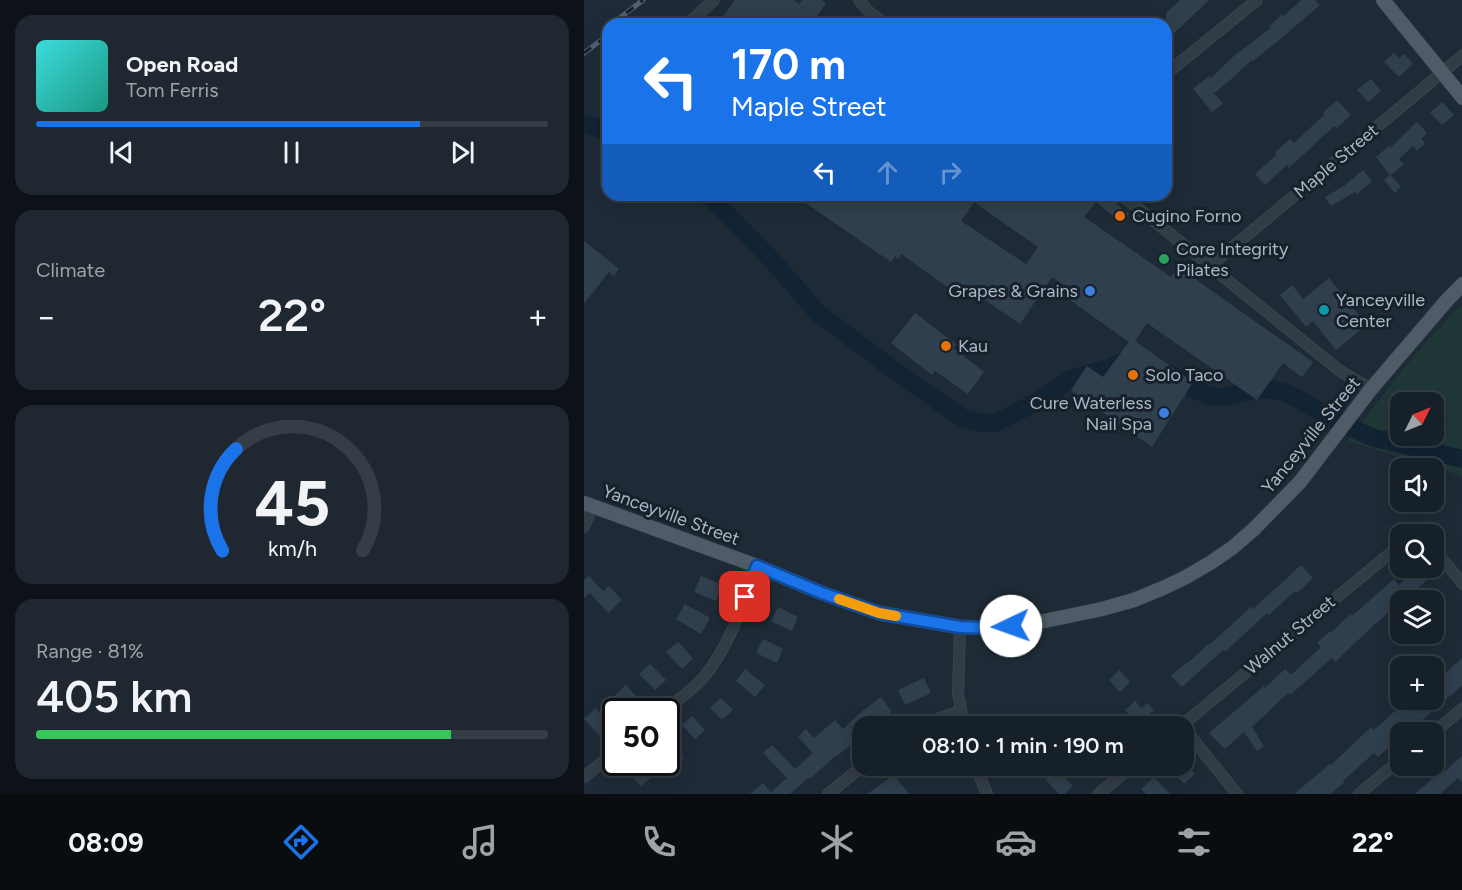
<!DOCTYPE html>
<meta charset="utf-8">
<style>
body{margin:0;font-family:Figtree,sans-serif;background:#1f2831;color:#f1f3f6;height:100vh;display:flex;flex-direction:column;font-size:22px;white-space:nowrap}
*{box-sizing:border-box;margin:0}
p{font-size:20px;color:#9ea3a8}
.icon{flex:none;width:33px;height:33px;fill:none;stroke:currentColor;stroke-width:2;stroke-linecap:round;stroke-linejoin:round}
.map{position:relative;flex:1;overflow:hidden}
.drawer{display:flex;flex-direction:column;gap:15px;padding:15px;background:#0c1217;width:584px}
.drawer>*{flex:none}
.banner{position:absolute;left:18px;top:18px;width:570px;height:183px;border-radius:18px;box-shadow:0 3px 15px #0003,0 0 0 2px #353e46;background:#1a73e8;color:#fff;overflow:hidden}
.needle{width:39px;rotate:47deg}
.fabs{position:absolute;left:806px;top:392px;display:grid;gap:12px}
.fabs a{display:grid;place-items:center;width:54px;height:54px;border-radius:12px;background:#162029;box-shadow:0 3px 15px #0003,0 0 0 2px #353e46;font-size:30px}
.speed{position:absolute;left:18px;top:698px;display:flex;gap:12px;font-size:30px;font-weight:700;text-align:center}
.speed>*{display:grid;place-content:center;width:78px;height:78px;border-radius:50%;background:#162029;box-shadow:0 3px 15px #0003,0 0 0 2px #353e46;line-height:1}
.speed .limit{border:3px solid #111;border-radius:9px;background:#fff;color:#111}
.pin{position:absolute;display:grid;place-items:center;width:51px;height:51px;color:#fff;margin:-26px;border-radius:12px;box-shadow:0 3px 9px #0006}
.me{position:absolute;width:66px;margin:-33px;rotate:267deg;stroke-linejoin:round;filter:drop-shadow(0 0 4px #0008)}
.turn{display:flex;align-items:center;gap:21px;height:126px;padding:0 30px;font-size:27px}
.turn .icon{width:78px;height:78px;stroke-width:2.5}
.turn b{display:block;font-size:42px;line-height:51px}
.lanes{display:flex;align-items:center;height:57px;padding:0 30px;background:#0003;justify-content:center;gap:30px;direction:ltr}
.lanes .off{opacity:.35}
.big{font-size:45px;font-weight:600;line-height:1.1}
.drawer .card{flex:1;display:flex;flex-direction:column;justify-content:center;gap:9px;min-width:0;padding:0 21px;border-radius:18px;background:#1f2831}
.drawer .dial{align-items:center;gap:0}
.dial svg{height:156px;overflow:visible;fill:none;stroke:#353e46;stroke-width:7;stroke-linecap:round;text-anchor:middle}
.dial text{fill:#f1f3f6;stroke:none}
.song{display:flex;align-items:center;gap:18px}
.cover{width:72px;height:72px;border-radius:9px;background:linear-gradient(135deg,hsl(180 70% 55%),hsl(170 70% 35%))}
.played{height:6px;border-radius:3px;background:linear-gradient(90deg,#1a73e8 75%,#353e46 75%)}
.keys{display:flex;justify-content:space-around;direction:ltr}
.heat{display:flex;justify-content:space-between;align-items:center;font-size:33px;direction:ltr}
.charge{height:9px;border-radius:4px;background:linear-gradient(90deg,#34c759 81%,#353e46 0)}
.trip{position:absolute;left:268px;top:716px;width:342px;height:60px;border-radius:18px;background:#162029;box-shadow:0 3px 15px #0003,0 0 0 2px #353e46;font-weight:600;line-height:60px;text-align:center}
.tabs{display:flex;height:96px;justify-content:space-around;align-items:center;background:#090d10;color:#9ea3a8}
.tabs .icon{width:42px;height:42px}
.tabs .active{color:#1a73e8}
.tabs b{font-size:27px;color:#f1f3f6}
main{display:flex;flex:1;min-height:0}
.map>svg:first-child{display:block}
</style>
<main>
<section class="drawer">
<div class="card">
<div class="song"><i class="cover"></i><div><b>Open Road</b><p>Tom Ferris</p></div></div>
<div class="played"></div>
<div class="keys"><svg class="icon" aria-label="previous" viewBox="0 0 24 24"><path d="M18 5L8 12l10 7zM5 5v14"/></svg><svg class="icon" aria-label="pause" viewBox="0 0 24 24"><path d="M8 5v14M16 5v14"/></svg><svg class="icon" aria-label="next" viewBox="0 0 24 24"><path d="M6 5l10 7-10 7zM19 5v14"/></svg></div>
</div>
<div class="card"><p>Climate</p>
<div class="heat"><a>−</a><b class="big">22°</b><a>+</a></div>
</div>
<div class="card dial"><svg viewBox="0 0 100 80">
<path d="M14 69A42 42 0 1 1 86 69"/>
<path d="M14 69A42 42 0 0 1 21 17" stroke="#1a73e8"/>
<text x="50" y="56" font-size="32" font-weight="700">45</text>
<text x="50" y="72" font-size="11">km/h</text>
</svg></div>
<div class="card"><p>Range · 81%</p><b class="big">405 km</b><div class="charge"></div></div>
</section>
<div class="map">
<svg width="879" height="794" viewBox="0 0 879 794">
<rect width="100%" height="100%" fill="#1e2b37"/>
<!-- green -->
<path fill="#203738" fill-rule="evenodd" d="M878,305V476L764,441C800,393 834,347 878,305ZM816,402H849V435H816Z"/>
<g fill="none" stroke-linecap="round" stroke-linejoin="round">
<!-- river -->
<g stroke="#122334" stroke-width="18">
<path d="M0,124L24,131"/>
<path d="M124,195L187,259L235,314L311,371L380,419L398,423H412L461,397L486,379L525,368L548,358"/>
<path d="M585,373C597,381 621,398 635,397C657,396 675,384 699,392C714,397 727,407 740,414C757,423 774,432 791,438L879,459"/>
</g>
</g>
<!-- building -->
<g fill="#303f4e" fill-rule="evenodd">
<path d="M151,0H210L215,4L218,0H238L242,3L233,16L244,24H134Z"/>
<path d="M596,0H625L582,41V13Z"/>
<path d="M717,0H731L736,5L694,41L669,61L668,60L645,81L630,93L639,104L628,112L609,89L625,76L627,78L651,55L687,28L685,27L698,14L700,16Z"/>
<path d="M810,53L815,58L820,54L829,64L815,77L800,62Z"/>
<path d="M787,79L797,91L784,102L773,90Z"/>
<path d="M753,100L767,115L753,128L750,126L705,168L703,165L681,185L671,174L693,154L691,152L706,139L710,143L740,115L739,113Z"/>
<path d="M858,102L870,115L858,125L846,113Z"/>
<path d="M833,122L843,133L837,139L841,143L833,151L829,146L815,159L820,164L807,175L817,187L811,193L800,180L806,175L792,157L805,146L806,148Z"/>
<path d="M779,170L788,181L773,194L771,192L747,206L741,197L760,186Z"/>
<path d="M210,195H521L545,214L538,223L512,202L500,217L587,277L594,267L729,362L718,377L699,363L673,400L563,323L551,341L609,382L568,447L487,390L503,366L519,377L545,342L486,300L491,292L468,277L436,324L382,287L376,296L317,254L314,259L311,256L307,262ZM390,202L454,247L442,264L377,221Z"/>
<path d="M0,241L35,269L30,276L25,272L0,304Z"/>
<path d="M745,278L783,325L752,350L729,321L722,327L696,295L708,285L719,299Z"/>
<path d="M331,313L372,344L369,348L400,372L384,394L351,371L348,375L307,343Z"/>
<path d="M717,565L729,578L713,593L711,591L685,615L683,613L641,652L639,650L598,687L587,676L603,662L604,663L624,644L625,645L667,607L669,609Z"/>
<path d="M834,567H840L848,575L822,600H816V602L793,623H792L751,662L748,658L706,695L704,693L668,727L680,746L673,751L660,732L641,749L625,733L680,686L681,688L701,669L707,675L737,647L733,643L745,632L746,633L767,614L768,616L810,579L815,585Z"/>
<path d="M5,576L19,591L25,586L38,600L24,613L6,593L0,598V580Z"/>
<path d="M117,576L139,585L132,601L110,592Z"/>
<path d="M101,604L126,618L117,634L92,619Z"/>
<path d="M194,607L214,617L208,631L187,621Z"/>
<path d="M179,639L199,649L193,663L172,653Z"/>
<path d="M94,642L109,658L98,669L82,652Z"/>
<path d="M879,657V685L837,721L836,719L822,732H816V737L794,757L790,753L759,781L760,783L746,794H710L746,764L747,765L787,727L790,730L811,711L812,712L826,699H849V670L856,678Z"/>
<path d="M66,664L82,680L71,690L55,674Z"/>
<path d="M161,669L181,685L171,697L152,681Z"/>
<path d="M535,670L546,682L536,692L525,680Z"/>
<path d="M340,678L347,693L321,705L314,690Z"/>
<path d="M42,685L56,700L44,711H40L28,698Z"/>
<path d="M297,697L308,712L288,726H265L275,737L252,757L251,756L226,779L225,777L206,794H166L179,783L187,792L203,778L179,753L188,745L211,769L229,753L214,737L222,729L230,738L251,720L259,729L272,717V716Z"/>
<path d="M137,698L149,710L138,720L126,708Z"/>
<path d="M551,701L558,708L563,703L570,710L564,715L569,721L563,726H555L541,710Z"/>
<path d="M12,708L27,726L16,736L0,719Z"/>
<path d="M108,716L121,730L111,739L98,725Z"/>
<path d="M82,740L100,758L93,764L88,758L82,764Z"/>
<path d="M879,755V783L874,778L856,794H831L857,771L859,773Z"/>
<path d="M53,762L68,777L57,786L43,771Z"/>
<path d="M582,765H603L611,774L600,784Z"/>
<path d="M473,769L489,786L481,794H475L462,780Z"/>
<path d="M310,775L325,794H283Z"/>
<path d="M570,777L586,794H562L557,789Z"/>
</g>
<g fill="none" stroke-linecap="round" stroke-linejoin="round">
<defs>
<g id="minor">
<path d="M275,0L284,11L301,24"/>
<path d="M106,22L130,0"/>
<path d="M582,74L673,0"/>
<path d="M538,195L756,371L787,389"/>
<path d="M626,266L879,55"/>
<path d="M0,527L9,505"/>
<path d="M849,548L879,584"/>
<path d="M376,627L374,693L380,726"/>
<path d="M80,711C93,701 108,690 119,678C146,646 159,604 173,566"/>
<path d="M333,726L377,711"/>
<path d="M597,726L816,545"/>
<path d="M600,728L653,794"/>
<path d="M849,733L879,708"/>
<path d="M391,765L403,794"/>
<path d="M0,777L32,751"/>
<path d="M244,794L280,765"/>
<path d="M514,794L550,765"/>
<path d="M775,794L816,760"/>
</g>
<g id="major">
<path d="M799,0L879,98"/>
<path d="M0,503L173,566L238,593L295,613L376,627L405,628L446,624L518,609L550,600L579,588L602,577L626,563L648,548L669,530L716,482L787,389L864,299L879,284"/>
</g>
</defs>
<!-- minor casing -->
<use href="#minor" stroke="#3b4551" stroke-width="12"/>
<!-- major casing -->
<use href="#major" stroke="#3b4551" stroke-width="15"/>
<!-- minor -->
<use href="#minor" stroke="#323c47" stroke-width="10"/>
<!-- major -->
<use href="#major" stroke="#4f5c68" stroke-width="14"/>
<defs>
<g id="rail">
<path d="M28,24L59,0"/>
<path d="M0,53L24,35"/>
</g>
</defs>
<!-- rail casing -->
<use href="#rail" stroke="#53616f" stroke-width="5"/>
<!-- rail -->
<use href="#rail" stroke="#17212c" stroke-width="3" stroke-dasharray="9" stroke-linecap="butt"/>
</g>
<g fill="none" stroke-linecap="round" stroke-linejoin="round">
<defs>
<path id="route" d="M161,597L173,566L238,593L295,613L376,627L405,628L427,626"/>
</defs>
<!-- route casing -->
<use href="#route" stroke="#114b97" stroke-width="15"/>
<!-- route -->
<use href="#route" stroke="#1a73e8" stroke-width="10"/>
<!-- slow -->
<path stroke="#f59e0b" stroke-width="10" d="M255,599L295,613L312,616"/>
</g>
<!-- markers -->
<g fill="#e8710a" stroke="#17212c" stroke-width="2">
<circle cx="536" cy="216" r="6"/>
<circle cx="362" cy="346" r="6"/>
<circle cx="549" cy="375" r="6"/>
</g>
<circle fill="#2e9e5b" stroke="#17212c" stroke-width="2" cx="580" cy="259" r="6"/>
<g fill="#3f7fe0" stroke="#17212c" stroke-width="2">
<circle cx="506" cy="291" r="6"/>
<circle cx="580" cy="413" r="6"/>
</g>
<circle fill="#0f9aa8" stroke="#17212c" stroke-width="2" cx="740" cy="310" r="6"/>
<g text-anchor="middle" stroke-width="6" stroke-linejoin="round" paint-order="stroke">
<!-- street labels -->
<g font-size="18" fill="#abb7c5" stroke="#17212c">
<text transform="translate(752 161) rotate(-40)" y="6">Maple Street</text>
<text transform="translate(727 435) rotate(-51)" y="6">Yanceyville Street</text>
<text transform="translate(87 515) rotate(20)" y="6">Yanceyville Street</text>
<text transform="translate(706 635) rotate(-40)" y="6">Walnut Street</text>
</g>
<!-- poi labels -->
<g font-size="18" fill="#abb7c5" stroke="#17212c" text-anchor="start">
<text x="548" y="222">Cugino Forno</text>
<text x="592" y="255">Core Integrity<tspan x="592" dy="21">Pilates</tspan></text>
<text x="494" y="297" text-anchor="end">Grapes &amp; Grains</text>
<text x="752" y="306">Yanceyville<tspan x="752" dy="21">Center</tspan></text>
<text x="374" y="352">Kau</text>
<text x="561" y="381">Solo Taco</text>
<text x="568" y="409" text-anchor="end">Cure Waterless<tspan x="568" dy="21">Nail Spa</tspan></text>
</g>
</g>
</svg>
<div class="fabs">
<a><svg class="needle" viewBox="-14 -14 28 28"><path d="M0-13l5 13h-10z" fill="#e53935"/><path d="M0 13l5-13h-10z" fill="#9ea3a8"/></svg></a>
<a><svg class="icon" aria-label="sound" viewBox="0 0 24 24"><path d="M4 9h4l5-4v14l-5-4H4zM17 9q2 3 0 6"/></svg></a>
<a><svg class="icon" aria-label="search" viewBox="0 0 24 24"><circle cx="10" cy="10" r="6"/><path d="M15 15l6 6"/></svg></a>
<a><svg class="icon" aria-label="layers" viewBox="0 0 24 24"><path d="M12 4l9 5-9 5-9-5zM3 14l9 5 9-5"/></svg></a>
<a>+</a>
<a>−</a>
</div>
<div class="speed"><div class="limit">50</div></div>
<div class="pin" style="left:161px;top:597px;background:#d93025"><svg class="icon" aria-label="arrive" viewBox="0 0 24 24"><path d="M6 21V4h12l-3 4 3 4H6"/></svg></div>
<svg class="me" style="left:427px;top:626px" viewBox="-20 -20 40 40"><circle r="19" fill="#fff"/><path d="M0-13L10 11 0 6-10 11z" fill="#1a73e8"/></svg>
<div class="trip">08:10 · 1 min · 190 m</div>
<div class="banner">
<div class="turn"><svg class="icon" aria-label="left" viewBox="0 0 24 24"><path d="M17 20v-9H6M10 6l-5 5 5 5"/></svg><div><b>170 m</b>Maple Street</div></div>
<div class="lanes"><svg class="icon" aria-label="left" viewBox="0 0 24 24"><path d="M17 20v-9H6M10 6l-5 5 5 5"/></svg><svg class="icon off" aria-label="ahead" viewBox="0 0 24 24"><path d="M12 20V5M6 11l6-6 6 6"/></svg><svg class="icon off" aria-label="right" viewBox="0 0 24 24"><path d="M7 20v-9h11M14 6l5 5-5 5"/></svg></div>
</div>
</div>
</main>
<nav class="tabs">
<b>08:09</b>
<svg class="icon active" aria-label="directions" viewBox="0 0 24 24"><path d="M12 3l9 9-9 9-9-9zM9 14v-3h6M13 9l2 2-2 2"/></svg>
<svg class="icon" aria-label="music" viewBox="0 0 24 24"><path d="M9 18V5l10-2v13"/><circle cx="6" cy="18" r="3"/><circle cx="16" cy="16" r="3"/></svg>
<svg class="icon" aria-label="phone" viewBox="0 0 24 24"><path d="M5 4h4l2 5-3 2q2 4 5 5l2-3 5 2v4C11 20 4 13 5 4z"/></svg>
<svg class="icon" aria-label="climate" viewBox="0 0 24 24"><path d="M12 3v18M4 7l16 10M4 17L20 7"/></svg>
<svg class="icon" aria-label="car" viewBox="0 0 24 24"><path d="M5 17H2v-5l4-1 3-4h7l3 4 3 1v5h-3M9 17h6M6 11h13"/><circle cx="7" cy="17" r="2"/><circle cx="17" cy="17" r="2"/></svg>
<svg class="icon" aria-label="filters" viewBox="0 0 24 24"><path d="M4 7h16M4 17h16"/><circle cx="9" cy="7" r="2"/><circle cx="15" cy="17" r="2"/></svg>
<b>22°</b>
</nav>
